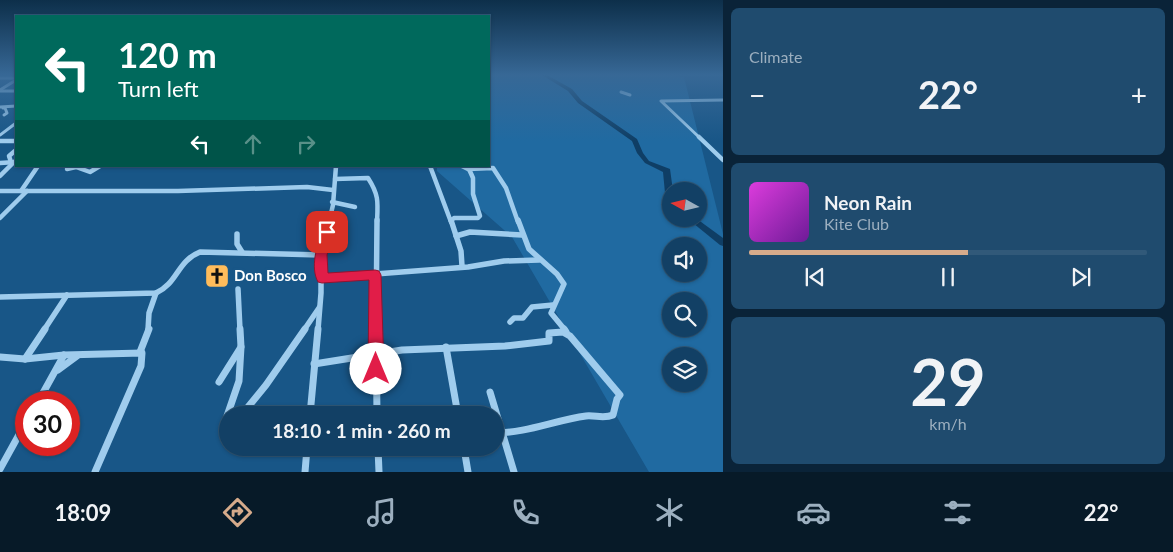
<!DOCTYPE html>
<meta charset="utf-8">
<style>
body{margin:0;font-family:Lato,sans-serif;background:#1f4b6e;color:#f1f3f6;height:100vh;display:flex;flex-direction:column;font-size:19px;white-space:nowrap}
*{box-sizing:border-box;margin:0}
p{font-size:16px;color:#9cafbf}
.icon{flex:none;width:28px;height:28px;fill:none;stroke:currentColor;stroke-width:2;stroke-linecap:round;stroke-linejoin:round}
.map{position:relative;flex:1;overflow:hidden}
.side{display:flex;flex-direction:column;gap:8px;padding:8px;background:#0a2338;width:450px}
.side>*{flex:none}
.guide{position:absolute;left:15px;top:15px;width:475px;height:152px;border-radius:0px;box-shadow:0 1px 4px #0004,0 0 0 1px #315979;background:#00695c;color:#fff;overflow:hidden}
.needle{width:32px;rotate:278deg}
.fabs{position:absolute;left:662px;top:182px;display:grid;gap:10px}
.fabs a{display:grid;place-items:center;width:45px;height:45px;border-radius:50%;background:#124065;box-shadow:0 1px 4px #0004,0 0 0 1px #315979;font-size:25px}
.speed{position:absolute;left:15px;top:391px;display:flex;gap:10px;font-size:25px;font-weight:700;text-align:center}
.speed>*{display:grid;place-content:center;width:65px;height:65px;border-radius:50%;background:#124065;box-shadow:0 1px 4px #0004,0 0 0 1px #315979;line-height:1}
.speed .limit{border:8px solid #d22;background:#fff;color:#111}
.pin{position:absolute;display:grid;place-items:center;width:42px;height:42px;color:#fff;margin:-21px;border-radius:10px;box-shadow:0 2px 8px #0006}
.me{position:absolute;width:55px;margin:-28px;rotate:0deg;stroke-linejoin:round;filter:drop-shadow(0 0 4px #0008)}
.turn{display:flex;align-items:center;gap:18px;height:105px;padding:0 20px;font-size:22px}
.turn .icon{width:65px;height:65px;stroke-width:2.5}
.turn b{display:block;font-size:35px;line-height:42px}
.lanes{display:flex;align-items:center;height:48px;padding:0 20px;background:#0003;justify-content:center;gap:25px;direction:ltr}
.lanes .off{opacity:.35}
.big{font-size:38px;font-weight:700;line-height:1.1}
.side .widget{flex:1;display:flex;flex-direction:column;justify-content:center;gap:8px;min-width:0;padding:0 18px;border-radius:8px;background:#1f4b6e}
.side .dial{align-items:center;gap:0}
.dial b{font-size:65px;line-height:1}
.song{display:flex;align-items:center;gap:15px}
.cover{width:60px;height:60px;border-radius:8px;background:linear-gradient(135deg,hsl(300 70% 55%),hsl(280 70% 35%))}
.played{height:5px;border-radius:2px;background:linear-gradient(90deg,#d6ab8b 55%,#315979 55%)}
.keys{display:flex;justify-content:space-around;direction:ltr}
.heat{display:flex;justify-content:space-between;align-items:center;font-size:28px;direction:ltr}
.trip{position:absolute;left:219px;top:406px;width:285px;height:50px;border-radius:25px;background:#124065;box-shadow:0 1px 4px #0004,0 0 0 1px #315979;font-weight:700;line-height:50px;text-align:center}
.menu{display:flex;height:80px;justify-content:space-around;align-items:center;background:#071a28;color:#9cafbf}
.menu .icon{width:35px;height:35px}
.menu .selected{color:#d6ab8b}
.menu b{font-size:22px;color:#f1f3f6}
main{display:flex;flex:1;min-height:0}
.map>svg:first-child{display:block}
</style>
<main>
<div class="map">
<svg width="723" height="472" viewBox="0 0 723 472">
<rect width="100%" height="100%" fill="#185687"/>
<!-- green -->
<path fill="#206aa1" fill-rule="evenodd" d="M489,75H666L684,77L723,234V472H649L512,237L437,171V166H489ZM671,191H699V219H671ZM671,246H699V274H671ZM671,301H699V329H671ZM671,356H699V384H671Z"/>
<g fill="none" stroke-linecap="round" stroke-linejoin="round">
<!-- river -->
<g fill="#0f3e65" fill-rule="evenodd">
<path d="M542,75H547L572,89L582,101L637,139L643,153L649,161L670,169L673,191H671V199H668L665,193L663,172L645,163L637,153L632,141L578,103L568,91Z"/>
<path d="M688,219H697L723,238V246L720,245Z"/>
</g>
<!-- street-far3 -->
<g stroke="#9fcced" stroke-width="3">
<path d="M0,78H16"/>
<path d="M0,90L16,80"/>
<path d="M0,91H16"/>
<path d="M621,92L630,95"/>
<path d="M0,107L16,106"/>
<path d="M3,108H5L7,113L4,115"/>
<path d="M0,135L16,123"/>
<path d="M701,139L661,101L723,100"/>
</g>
<!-- street-far2 -->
<g stroke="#9fcced" stroke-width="4.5">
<path d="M699,137L723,160"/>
<path d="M0,141H16"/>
<path d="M11,162L9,156L16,150"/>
<path d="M0,163L16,162"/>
<path d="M430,166L451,222"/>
<path d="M462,166L468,169L493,168L506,188L518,222"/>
<path d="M67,169L76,167L90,172L100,166"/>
<path d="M0,176L14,162"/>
<path d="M335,179L368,178C379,195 378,202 377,222"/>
<path d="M0,191H178L307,187L333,190"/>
<path d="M21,191L38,166"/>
<path d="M332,202L355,207"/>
<path d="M0,218L27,191"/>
<path d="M451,221L454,218H478L480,216L473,194V178L469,169"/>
<path d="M329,222L333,205L336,166"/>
</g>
<!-- street-far1 -->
<g stroke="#9fcced" stroke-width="5.5">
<path d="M451,220L461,251L462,266"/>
<path d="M518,220L529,249L557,274L564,284L551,313L565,330"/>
<path d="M237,234V244L242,252"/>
<path d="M456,236L470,232L522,235"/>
<path d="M322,278L468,267L504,261L539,260"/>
<path d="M238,289L240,330"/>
<path d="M0,297L156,293C178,283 177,261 200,252L321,255"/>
<path d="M510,322L514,318H523L532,307L553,305"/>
<path d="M44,330L67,295"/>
<path d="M148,330L149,313L156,293"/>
<path d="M304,330L319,308"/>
<path d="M318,330L321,293V255L329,220"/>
<path d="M376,330L377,220"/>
</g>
<!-- street -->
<g stroke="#9fcced" stroke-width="7">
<path d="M376,329L377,415"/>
<path d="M564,329L566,332"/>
<path d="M446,347L458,415"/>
<path d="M140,352L149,329"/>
<path d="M0,357L25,359L64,355L142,353L141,366L95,472"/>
<path d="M25,359L45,329"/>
<path d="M314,364L402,350L505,346L549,341V333L563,332L570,336L620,395L617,399L613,415C604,419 595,415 586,416C556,420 526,433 495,433"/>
<path d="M58,370L77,356"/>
<path d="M219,382L241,347L240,329"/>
<path d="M490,392L514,472"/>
<path d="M38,402L64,355"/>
<path d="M244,412L266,385L305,329"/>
<path d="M310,415L318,329"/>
<path d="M226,419L239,381L241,347"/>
<path d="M378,448L379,472"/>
<path d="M464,448L468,472"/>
<path d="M307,449L322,448"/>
<path d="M0,469L26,422"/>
<path d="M305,472L307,448"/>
</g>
</g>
<!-- sky -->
<linearGradient id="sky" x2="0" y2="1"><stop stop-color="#0d2f4a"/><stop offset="0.53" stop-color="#376896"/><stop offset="1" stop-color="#376896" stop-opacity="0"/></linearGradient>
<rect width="723" height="141" fill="url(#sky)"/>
<!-- route -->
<path fill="#e11d48" stroke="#92132f" d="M327,228L333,232L327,255L328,273L375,270L379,271L381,275L384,369L382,374L376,376L371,374L368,369L369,280L322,283L318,282C310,267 317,247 321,232Z"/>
<!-- icons -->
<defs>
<symbol id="church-square" viewBox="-11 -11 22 22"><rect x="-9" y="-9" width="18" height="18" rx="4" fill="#ffbc5b" stroke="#185687"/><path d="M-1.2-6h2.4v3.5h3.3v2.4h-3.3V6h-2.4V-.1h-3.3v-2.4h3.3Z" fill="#111"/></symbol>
</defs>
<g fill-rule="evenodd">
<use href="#church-square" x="203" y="262" width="28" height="28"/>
</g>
<g text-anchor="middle" stroke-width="5" stroke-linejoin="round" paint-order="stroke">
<!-- poi labels -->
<g font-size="15" font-weight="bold" fill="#fff" stroke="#185687" text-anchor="start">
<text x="234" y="281">Don Bosco</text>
</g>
</g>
</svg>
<div class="fabs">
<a><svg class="needle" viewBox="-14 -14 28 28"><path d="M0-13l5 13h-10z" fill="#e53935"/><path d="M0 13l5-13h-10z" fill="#9cafbf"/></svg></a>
<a><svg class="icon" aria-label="sound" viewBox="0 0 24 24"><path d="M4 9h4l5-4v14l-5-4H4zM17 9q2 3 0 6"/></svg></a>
<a><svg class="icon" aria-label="search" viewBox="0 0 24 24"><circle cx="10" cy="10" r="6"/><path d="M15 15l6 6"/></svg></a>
<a><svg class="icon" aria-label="layers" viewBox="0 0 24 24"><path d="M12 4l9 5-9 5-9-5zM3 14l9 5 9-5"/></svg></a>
</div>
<div class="speed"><div class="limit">30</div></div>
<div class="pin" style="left:327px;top:232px;background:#d93025"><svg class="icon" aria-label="arrive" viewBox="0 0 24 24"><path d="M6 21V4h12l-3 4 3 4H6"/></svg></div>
<svg class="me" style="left:376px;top:369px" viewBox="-20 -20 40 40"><circle r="19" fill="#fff"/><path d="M0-13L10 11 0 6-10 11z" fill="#e11d48"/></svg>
<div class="trip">18:10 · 1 min · 260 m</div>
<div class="guide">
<div class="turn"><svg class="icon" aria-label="left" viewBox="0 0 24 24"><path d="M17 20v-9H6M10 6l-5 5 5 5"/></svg><div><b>120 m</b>Turn left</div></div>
<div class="lanes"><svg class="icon" aria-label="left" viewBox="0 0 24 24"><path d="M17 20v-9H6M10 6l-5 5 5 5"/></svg><svg class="icon off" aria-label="ahead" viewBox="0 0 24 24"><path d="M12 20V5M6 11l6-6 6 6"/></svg><svg class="icon off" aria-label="right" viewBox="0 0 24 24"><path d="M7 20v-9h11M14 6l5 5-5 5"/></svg></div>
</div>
</div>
<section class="side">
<div class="widget"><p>Climate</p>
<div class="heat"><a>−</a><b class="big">22°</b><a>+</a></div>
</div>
<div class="widget">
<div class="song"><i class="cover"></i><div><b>Neon Rain</b><p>Kite Club</p></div></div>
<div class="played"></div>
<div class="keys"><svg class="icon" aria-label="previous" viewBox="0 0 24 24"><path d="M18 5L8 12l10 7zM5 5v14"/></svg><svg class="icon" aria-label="pause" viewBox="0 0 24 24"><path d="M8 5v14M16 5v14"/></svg><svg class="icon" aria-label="next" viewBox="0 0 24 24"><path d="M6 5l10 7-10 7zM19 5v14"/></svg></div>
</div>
<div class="widget dial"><b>29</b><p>km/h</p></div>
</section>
</main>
<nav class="menu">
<b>18:09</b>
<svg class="icon selected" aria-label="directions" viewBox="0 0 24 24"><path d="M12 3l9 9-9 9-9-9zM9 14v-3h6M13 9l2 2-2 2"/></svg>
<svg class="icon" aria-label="music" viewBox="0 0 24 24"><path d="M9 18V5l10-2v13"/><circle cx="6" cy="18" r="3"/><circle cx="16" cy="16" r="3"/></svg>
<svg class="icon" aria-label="phone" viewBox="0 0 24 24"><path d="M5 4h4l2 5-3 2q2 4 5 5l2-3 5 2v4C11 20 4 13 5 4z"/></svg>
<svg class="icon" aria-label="climate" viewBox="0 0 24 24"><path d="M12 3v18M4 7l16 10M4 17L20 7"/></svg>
<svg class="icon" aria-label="car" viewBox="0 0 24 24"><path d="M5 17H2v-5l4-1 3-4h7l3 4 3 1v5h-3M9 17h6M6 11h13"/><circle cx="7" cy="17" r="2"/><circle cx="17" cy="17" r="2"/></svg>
<svg class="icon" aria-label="filters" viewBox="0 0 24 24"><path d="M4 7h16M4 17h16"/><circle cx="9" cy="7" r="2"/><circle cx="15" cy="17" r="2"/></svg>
<b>22°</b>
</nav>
